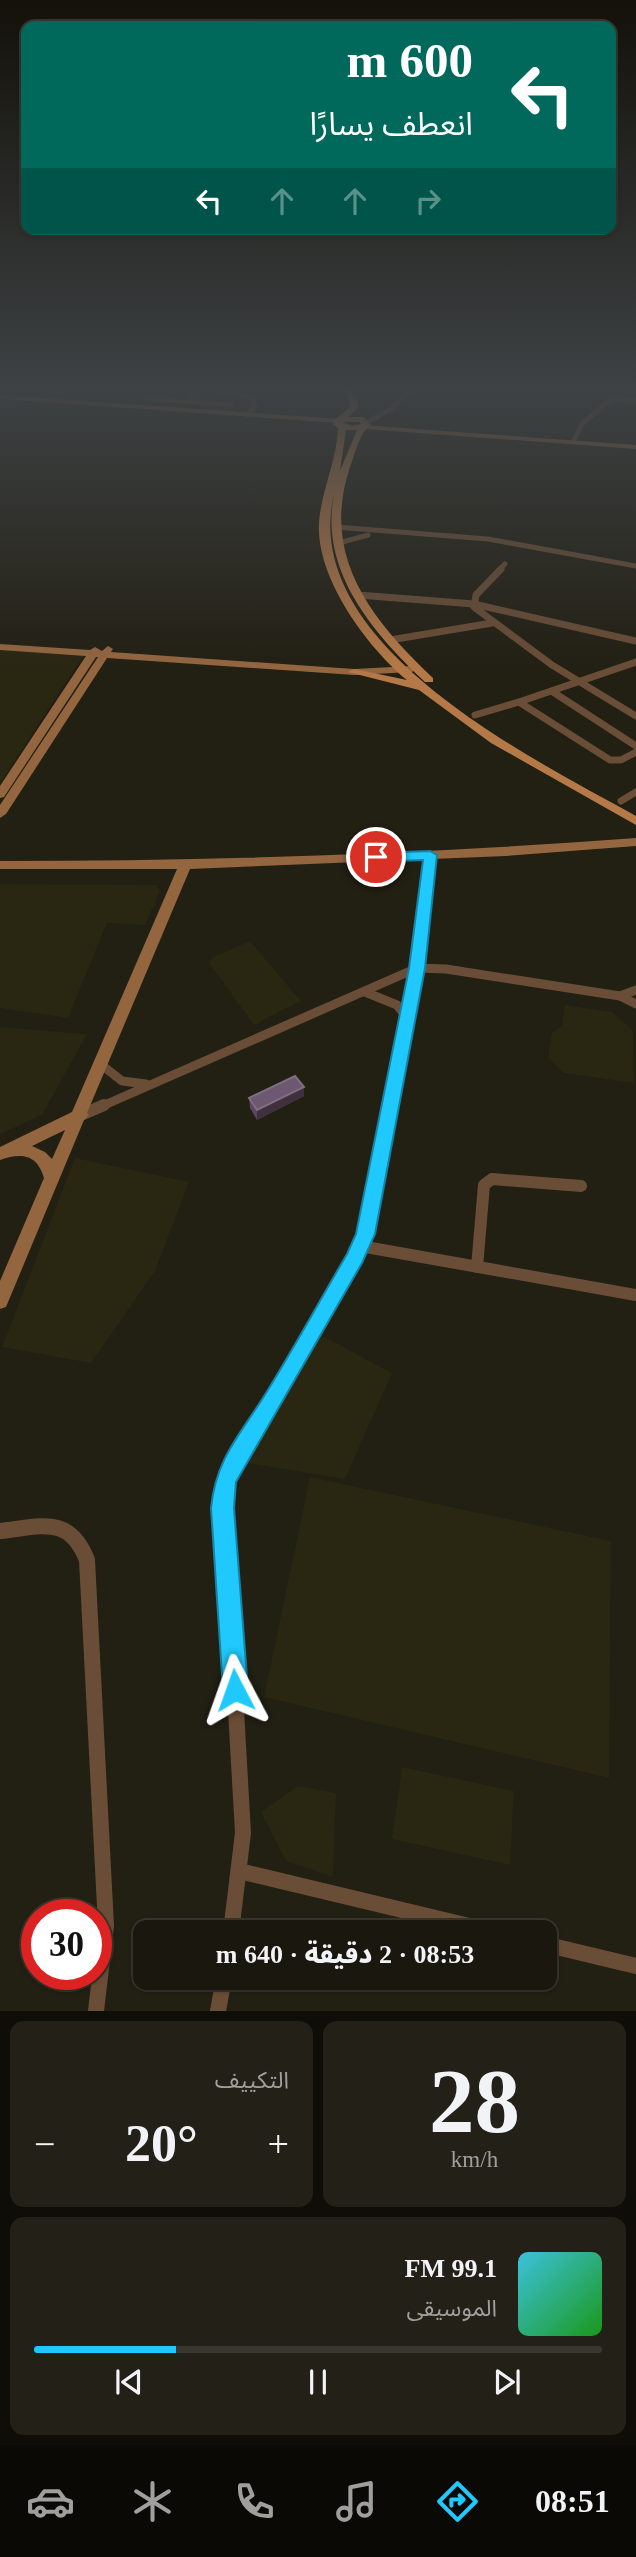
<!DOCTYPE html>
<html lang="ar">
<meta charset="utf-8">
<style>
body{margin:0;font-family:"Times New Roman","Noto Sans Arabic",serif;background:#232017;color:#f1f3f6;direction:rtl;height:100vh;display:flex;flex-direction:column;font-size:26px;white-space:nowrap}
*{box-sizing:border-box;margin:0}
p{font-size:23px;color:#9f9f9e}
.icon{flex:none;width:38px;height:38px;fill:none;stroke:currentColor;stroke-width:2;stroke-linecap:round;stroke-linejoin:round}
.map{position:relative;height:2011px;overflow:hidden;direction:ltr}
.sheet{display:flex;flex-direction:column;gap:10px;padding:10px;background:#0e0d08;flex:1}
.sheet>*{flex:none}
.top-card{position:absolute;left:21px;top:21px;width:595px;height:214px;border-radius:14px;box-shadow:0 2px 5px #0004,0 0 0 2px #38362e;direction:rtl;background:#00695c;color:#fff;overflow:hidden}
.speed{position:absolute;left:21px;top:1899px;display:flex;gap:14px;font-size:35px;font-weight:700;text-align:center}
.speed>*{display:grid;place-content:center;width:91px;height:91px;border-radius:50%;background:#1a170e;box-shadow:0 2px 5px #0004,0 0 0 2px #38362e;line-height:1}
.speed .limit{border:10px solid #d22;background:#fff;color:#111}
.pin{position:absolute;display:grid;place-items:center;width:60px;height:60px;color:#fff;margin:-30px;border:4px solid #fff;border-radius:50%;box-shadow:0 2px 7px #0007}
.me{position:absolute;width:77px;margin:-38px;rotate:356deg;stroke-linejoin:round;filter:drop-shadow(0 0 5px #0008)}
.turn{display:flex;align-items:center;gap:24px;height:147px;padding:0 28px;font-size:32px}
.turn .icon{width:91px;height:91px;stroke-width:2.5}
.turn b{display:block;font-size:49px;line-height:60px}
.lanes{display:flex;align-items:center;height:66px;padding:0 28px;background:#0003;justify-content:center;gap:35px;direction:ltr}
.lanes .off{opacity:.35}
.big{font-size:52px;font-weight:800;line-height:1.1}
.sheet .card{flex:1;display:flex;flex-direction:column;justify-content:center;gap:10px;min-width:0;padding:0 24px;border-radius:14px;background:#232017}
.sheet .dial{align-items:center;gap:0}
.dial b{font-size:91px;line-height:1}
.song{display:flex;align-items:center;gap:21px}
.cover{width:84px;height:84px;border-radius:10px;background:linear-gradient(135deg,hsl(190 70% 55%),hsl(120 70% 35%))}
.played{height:7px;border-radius:4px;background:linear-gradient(90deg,#20c9fd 25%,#38362e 25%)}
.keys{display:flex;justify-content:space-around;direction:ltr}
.heat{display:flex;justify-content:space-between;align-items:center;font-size:38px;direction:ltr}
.sheet .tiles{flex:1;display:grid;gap:10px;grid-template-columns:1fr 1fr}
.card:last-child{grid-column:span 2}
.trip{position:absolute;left:133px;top:1920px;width:424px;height:70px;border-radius:14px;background:#1a170e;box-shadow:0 2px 5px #0004,0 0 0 2px #38362e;font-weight:800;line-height:70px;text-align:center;direction:rtl}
.tab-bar{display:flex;height:112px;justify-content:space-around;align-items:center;background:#0a0906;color:#9f9f9e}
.tab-bar .icon{width:49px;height:49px}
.tab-bar .active{color:#20c9fd}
.tab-bar b{font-size:32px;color:#f1f3f6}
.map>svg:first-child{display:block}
</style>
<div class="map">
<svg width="636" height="2011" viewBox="0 0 636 2011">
<rect width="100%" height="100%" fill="#221f13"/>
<!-- built -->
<g fill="#292612">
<path d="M0,645L82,653L83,656L0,783Z"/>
<path d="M0,884L157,885L160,891L145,925L107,923L68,1018L0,1008Z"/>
<path d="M250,941L301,1001L254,1025L209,963L213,957Z"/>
<path d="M565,1005L612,1012L633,1031L634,1083L564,1073L548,1058L552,1032L562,1026Z"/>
<path d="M0,1027L87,1034L42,1115L0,1134Z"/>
<path d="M75,1158L189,1182L155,1271L91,1363L2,1347Z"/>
<path d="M321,1335L392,1373L345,1479L247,1463Z"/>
<path d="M310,1477L611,1541L609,1778L264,1697Z"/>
<path d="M402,1767L514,1791L510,1865L392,1839Z"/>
<path d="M298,1786L336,1793L333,1877L286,1861L261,1812Z"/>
</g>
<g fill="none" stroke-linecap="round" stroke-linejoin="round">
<!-- street-far4 -->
<g stroke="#6a4d36" stroke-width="5">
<path d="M186,390L198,402L231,405"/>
<path d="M222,390L252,398L255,406L248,415"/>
<path d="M146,399L198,402"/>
<path d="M50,401L62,390"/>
<path d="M367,422L392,409L408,390"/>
<path d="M573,442L582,424L611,399L636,401"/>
<path d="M336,527L488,539L636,566"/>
<path d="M339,543L368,535"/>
<path d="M499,570L505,564"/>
</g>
<!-- street-far3 -->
<g stroke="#6a4d36" stroke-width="7">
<path d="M501,569L476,595L474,607L552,665L636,716"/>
<path d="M358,595L474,604L636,641"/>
<path d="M390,640L492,623"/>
<path d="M636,662L519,702L610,760H621L636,752"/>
<path d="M553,692L636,746"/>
<path d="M475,715L519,702"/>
<path d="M621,801L636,792"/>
</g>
<!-- street-far2 -->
<g stroke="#6a4d36" stroke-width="9">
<path d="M365,992L397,1005L407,1018"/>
<path d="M620,996L636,990"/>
<path d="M103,1066L122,1081L146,1084"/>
<path d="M100,1107L417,968L446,969L620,996L636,1004"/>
<path d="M390,1107L417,968L430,855"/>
</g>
<!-- street-far1 -->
<g stroke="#6a4d36" stroke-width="12">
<path d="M81,1115L104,1105"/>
<path d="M360,1246L636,1295"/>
<path d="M477,1267L484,1185L492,1179L581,1186"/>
<path d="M224,1500L229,1476L242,1450L356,1257L365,1234L390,1105"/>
</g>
<!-- street -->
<g stroke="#6a4d36" stroke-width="16">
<path d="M224,1499L243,1833L231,1932"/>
<path d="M0,1531C40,1527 69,1514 87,1560L106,1926L96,2011"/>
<path d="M239,1871L494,1932"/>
<path d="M544,1944L636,1966"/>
<path d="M218,2011L224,1978"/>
</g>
<!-- secondary -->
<g fill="#946640" fill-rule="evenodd">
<path d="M0,395L339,419L343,421L339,423L0,399Z"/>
<path d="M362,425L636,445V449L365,429H362Z"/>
<path d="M0,644L90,650L95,647L102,651L108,646L113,649L111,652L354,669L412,666L417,669L412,672L354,675L107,658L6,814L0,818V805L98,657H96L4,797L0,798V786L86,656L0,650Z"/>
<path d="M636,838V846L506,856L190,869L87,1113L89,1115L84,1120L6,1307L0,1309V1281L44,1178C37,1153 20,1153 0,1160V1147L72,1112L177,869H0V861C212,861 424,854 636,838ZM65,1130L52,1159L45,1152L32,1146Z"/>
</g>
<!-- primary -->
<path fill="#b57947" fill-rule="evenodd" d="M342,390H350L358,402V408L348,417H364L371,425C360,431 355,454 350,467C320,556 371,619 433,678V682H425C373,633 319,571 334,494C298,644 530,757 636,816V825L491,743L419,690L348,672L354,669L407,680C367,647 316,578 319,523C321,491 337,461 338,428L333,425L335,419L350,407V402ZM342,422H359L361,424L352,426ZM346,430H357L340,471Z"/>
</g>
<!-- wall -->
<path fill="#5c4762" d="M304,1087V1096L257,1120L250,1108L249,1098Z"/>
<!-- shaded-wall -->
<path fill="#3f303d" d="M304,1087V1096L257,1120V1110Z"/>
<!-- building -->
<path fill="#6c5870" stroke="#7f6e81" stroke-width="2" d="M295,1076L304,1087L257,1110L249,1098Z"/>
<!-- sky -->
<linearGradient id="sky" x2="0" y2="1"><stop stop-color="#13110a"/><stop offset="0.58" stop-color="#3e4244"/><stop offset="1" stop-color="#3e4244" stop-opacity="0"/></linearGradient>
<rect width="636" height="672" fill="url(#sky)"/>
<!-- route -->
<path fill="#20c9fd" stroke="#1583a4" stroke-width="2" d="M430,851L437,855L425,968L375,1234L362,1263L236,1482L234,1508L248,1690L244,1699L235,1702L226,1699L223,1690L211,1508C216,1458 240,1435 266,1393C294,1348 320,1300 347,1254L356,1234L409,968L423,860L376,862L369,857L376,853Z"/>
</svg>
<div class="speed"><div class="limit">30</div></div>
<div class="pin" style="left:376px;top:857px;background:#d93025"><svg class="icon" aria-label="arrive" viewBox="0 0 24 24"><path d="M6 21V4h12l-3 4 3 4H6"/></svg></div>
<svg class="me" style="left:235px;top:1690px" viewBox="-20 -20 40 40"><path d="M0-17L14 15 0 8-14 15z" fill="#20c9fd" stroke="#fff" stroke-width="4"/></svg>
<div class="trip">08:53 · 2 دقيقة · 640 m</div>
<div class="top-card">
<div class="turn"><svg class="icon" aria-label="left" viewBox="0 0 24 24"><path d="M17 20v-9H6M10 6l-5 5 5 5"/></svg><div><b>600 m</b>انعطف يسارًا</div></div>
<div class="lanes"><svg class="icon" aria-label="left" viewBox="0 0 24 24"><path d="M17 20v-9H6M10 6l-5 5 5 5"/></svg><svg class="icon off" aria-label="ahead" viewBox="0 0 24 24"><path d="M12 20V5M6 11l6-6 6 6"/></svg><svg class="icon off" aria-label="ahead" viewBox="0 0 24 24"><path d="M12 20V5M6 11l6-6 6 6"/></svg><svg class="icon off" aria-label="right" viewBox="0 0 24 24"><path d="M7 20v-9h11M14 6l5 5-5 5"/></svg></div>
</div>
</div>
<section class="sheet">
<div class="tiles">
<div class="card dial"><b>28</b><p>km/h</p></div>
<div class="card"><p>التكييف</p>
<div class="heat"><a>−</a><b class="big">20°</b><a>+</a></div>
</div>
<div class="card">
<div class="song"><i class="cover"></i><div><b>99.1 FM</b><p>الموسيقى</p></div></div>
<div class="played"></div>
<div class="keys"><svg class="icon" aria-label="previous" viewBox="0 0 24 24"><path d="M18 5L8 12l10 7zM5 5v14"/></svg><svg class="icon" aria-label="pause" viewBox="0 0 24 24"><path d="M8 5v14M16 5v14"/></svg><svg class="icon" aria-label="next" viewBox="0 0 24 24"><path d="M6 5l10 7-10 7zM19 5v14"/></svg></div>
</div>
</div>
</section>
<nav class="tab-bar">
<b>08:51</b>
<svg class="icon active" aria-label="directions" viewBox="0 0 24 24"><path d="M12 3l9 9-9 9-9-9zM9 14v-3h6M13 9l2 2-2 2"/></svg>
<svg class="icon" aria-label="music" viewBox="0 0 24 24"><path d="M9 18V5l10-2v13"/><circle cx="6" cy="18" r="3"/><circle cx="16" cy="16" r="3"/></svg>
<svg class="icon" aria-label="phone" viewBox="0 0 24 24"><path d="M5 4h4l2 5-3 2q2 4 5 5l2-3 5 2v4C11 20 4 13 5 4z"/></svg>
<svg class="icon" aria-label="climate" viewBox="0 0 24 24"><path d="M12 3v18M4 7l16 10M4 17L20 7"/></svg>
<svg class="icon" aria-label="car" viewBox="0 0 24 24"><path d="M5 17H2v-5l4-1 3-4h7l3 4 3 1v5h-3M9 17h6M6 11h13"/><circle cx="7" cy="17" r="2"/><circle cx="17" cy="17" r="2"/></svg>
</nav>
